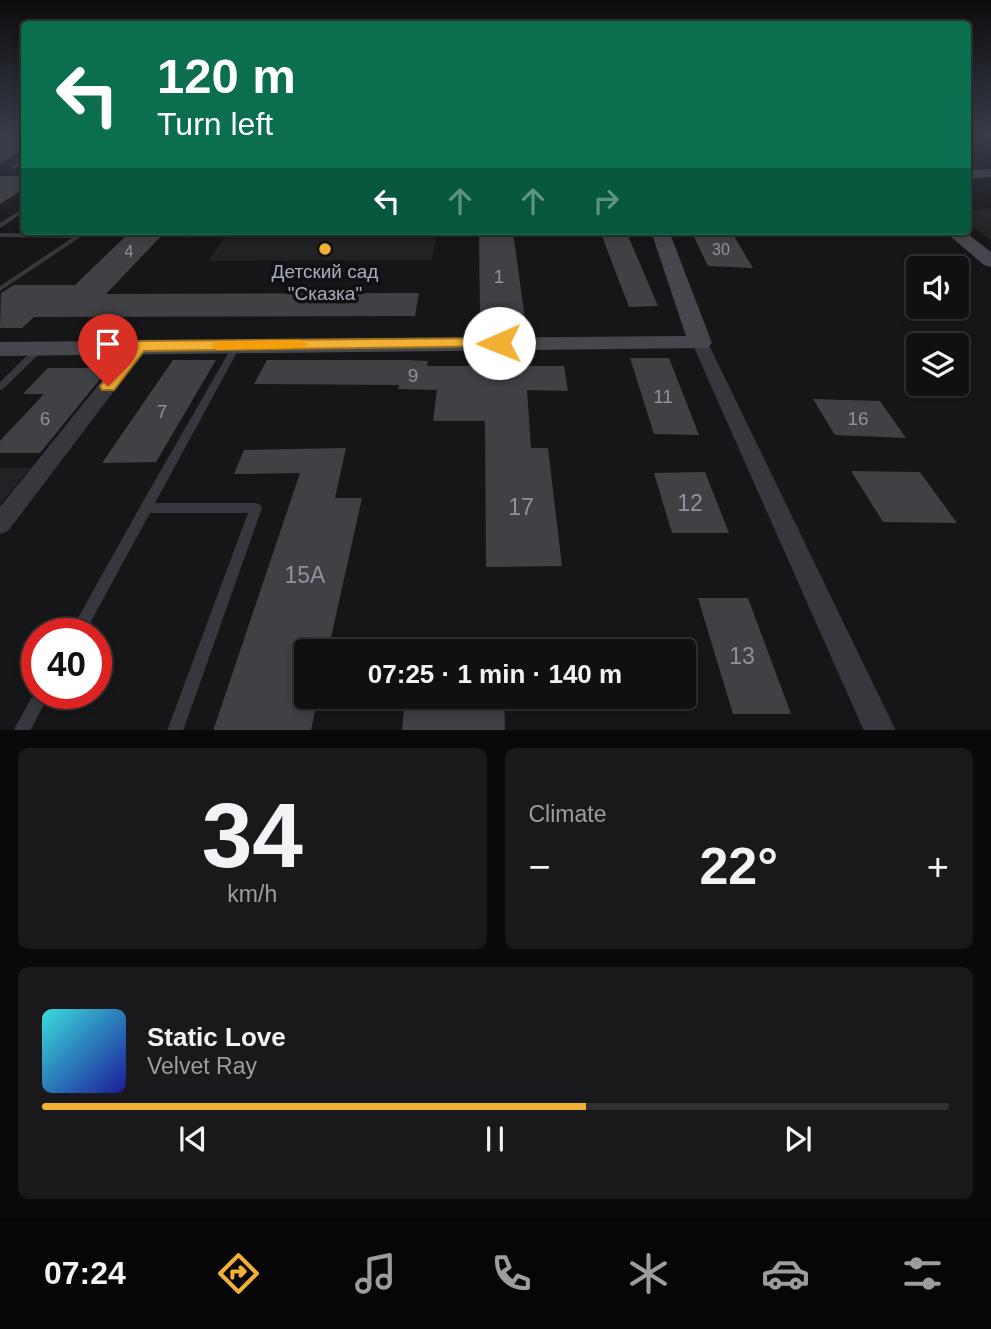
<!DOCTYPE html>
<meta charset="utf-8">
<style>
body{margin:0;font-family:Arial,sans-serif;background:#19191b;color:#f1f3f6;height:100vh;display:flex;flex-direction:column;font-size:26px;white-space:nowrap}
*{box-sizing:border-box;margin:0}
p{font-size:23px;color:#9c9d9f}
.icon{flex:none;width:38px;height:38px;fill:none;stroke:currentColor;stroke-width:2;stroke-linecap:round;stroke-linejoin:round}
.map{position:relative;height:730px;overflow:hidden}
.panel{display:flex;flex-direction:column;gap:18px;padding:18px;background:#09090a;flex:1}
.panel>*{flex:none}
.banner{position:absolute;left:21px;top:21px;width:950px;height:214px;border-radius:7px;box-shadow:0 4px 10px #0003,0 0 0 2px #303032;background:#0b6e4f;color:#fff;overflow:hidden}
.controls{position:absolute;left:906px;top:256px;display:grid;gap:14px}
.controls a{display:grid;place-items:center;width:63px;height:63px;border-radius:7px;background:#101012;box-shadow:0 4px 10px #0003,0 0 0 2px #303032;font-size:35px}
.speed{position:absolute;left:21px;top:618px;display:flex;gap:14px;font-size:35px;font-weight:700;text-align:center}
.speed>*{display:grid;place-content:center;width:91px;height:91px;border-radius:50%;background:#101012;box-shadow:0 4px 10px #0003,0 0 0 2px #303032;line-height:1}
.speed .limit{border:10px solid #d22;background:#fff;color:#111}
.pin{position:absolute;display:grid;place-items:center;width:60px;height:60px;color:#fff;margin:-72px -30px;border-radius:50% 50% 50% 0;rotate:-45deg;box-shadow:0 0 7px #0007}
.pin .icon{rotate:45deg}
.me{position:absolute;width:77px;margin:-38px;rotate:269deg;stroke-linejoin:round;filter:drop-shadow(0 0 5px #0008)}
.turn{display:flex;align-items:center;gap:24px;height:147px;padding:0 21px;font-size:32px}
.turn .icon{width:91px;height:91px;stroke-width:2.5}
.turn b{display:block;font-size:49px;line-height:60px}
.lanes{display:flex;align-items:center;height:66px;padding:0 21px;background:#0003;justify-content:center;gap:35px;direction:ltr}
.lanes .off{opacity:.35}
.big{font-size:52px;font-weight:700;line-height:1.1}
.panel .widget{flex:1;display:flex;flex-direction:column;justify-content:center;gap:10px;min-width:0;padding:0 24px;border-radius:10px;background:#19191b}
.panel .dial{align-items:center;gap:0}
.dial b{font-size:91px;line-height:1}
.song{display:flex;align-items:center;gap:21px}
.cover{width:84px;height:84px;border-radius:10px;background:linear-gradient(135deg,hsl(180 70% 55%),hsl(240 70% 35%))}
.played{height:7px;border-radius:4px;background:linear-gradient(90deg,#f2b134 60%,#303032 60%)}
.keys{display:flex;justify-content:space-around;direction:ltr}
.heat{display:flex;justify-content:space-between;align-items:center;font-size:38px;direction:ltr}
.panel .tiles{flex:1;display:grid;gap:18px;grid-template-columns:1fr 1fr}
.widget:last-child{grid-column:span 2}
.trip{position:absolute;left:294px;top:639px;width:402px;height:70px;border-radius:7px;background:#101012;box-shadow:0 4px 10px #0003,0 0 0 2px #303032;font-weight:700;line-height:70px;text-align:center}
.dock{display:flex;height:112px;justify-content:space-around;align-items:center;background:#060607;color:#9c9d9f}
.dock .icon{width:49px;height:49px}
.dock .current{color:#f2b134}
.dock b{font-size:32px;color:#f1f3f6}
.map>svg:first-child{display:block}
</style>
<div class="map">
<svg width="991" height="731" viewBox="0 0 991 731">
<rect width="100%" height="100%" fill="#161618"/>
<!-- built -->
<g fill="#222225">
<path d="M991,208V241L968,223V212Z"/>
<path d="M190,231H437L432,260L208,261L226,236L183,238Z"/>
<path d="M0,468H30L0,504Z"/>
</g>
<!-- building -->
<g fill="#404145">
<path d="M24,135V149L0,164V136Z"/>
<path d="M0,176H24V189L0,204Z"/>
<path d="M131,231H166L106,294L419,293L415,316L34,317L22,328H0L1,293L14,285H75Z"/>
<path d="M600,231H626L658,306L629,307Z"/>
<path d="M691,231H731L753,268L708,266Z"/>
<path d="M479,232H513L525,319L480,320Z"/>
<path d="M630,358H669L699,435L654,434Z"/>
<path d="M173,360H216L156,462L102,463Z"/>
<path d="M267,360H406L428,361L427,366H564L568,391L527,390L531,448H548L562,566L486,567L485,421H433L437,390L398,389L399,385L254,384Z"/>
<path d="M48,368H109L40,453H0V441L44,394H23Z"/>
<path d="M813,399L880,401L906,438L835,435Z"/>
<path d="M346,448L335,498H362L328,651H306V696H318L311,731H213L300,473L234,474L244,450Z"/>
<path d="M851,471L920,472L957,523L883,522Z"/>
<path d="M705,472L729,533H672L654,473Z"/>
<path d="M698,598H748L791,714H733Z"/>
<path d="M405,696H504L505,731H402Z"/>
</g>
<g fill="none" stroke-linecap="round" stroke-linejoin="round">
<!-- lane -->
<g fill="#37383d" fill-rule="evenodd">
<path d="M22,160H24V163L15,169H11V167Z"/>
<path d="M24,208V212L0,228V223Z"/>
<path d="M0,233L79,234L82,236L0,291V286L72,238L0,237Z"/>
<path d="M237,342L241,345L155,503H256L260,505L262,508L183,731H167L248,513H150L84,634H69L141,505L233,345Z"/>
<path d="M39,346L43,349L42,351L3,389L0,390V382L36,347Z"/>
<path d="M37,688V693H50L30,731H13Z"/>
</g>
<!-- street -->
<g fill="#37383d" fill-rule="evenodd">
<path d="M700,338L708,343L896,731H864L692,343Z"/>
<path d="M139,341L145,342L147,346L145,350L8,531L0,534V507L133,342Z"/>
</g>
<!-- secondary -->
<g fill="#45474d" fill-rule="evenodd">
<path d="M991,169V177L968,179V171Z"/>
<path d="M651,231H669L712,343L708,348L0,356V342L686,336Z"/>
<path d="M944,231H964L991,252V267L984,265Z"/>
</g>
</g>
<!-- sky -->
<linearGradient id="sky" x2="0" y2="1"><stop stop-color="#0c0c0d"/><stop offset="0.57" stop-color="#363c48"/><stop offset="1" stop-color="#363c48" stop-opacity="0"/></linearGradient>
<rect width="991" height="237" fill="url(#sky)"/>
<!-- route -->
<path fill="#f2b134" stroke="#9d7322" stroke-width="2" d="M499,338L505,340L507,343L505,346L144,351L114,390H102L100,386L134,343L139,341Z"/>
<!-- slow -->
<path fill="#f59e0b" d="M299,340L305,342L307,345L305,348L217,350L210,346L217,341Z"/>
<!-- markers -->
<circle fill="#f2b134" stroke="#111113" stroke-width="2.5" cx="325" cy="249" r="7"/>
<g text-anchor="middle" stroke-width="7" stroke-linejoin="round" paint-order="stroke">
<!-- far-number labels -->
<g font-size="16" fill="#8e929b">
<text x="721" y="255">30</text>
<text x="129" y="257">4</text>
</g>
<!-- far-poi labels -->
<g font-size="19" fill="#a8adb8" stroke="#111113">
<text x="325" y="278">Детский сад<tspan x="325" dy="22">"Сказка"</tspan></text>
</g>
<!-- number labels -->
<g font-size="19" fill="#8e929b">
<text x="499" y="283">1</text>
<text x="413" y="382">9</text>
<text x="663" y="403">11</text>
<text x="162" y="418">7</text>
<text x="45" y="425">6</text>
<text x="858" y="425">16</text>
</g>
<!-- near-number labels -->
<g font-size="23" fill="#8e929b">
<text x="690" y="511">12</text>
<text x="521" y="515">17</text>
<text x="305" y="583">15А</text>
<text x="742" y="664">13</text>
</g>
</g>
</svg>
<div class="controls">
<a><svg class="icon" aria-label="sound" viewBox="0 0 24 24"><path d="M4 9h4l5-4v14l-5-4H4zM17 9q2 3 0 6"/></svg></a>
<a><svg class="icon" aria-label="layers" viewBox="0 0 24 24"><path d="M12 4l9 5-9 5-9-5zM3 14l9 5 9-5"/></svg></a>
</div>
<div class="speed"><div class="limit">40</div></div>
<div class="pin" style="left:108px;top:386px;background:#d93025"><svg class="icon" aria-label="arrive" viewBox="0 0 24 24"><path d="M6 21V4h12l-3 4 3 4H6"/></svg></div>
<svg class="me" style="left:499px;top:343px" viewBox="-20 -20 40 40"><circle r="19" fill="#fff"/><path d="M0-13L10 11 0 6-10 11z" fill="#f2b134"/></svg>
<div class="trip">07:25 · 1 min · 140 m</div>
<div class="banner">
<div class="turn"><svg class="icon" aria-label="left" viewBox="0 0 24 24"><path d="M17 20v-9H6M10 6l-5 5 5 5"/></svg><div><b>120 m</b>Turn left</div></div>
<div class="lanes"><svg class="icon" aria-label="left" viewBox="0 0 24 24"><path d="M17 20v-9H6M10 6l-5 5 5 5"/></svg><svg class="icon off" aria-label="ahead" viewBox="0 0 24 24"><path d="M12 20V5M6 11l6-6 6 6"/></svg><svg class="icon off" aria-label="ahead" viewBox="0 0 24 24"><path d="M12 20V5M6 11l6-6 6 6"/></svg><svg class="icon off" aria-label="right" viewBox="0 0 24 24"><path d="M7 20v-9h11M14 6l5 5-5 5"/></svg></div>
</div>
</div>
<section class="panel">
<div class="tiles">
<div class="widget dial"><b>34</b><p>km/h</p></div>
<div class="widget"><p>Climate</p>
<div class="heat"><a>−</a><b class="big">22°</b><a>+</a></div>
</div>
<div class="widget">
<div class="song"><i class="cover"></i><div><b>Static Love</b><p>Velvet Ray</p></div></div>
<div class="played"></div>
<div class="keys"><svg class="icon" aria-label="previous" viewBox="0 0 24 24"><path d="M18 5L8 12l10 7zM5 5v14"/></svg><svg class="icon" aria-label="pause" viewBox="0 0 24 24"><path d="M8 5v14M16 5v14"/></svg><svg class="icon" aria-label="next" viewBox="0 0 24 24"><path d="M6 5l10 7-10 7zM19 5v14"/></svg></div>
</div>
</div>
</section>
<nav class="dock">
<b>07:24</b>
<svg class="icon current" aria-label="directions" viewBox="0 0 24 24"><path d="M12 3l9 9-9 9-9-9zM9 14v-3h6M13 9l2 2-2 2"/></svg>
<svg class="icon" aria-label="music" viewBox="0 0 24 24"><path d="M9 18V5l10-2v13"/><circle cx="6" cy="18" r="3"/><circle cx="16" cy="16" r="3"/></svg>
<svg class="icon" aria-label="phone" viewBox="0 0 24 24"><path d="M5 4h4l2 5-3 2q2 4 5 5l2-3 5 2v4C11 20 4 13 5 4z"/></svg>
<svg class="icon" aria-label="climate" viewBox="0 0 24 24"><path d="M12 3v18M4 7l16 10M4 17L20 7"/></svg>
<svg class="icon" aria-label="car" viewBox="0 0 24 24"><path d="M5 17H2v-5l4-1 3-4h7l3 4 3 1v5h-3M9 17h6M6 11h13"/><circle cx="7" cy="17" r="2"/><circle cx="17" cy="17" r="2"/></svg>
<svg class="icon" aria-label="filters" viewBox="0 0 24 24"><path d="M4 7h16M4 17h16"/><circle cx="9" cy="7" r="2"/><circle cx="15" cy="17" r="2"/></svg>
</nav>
